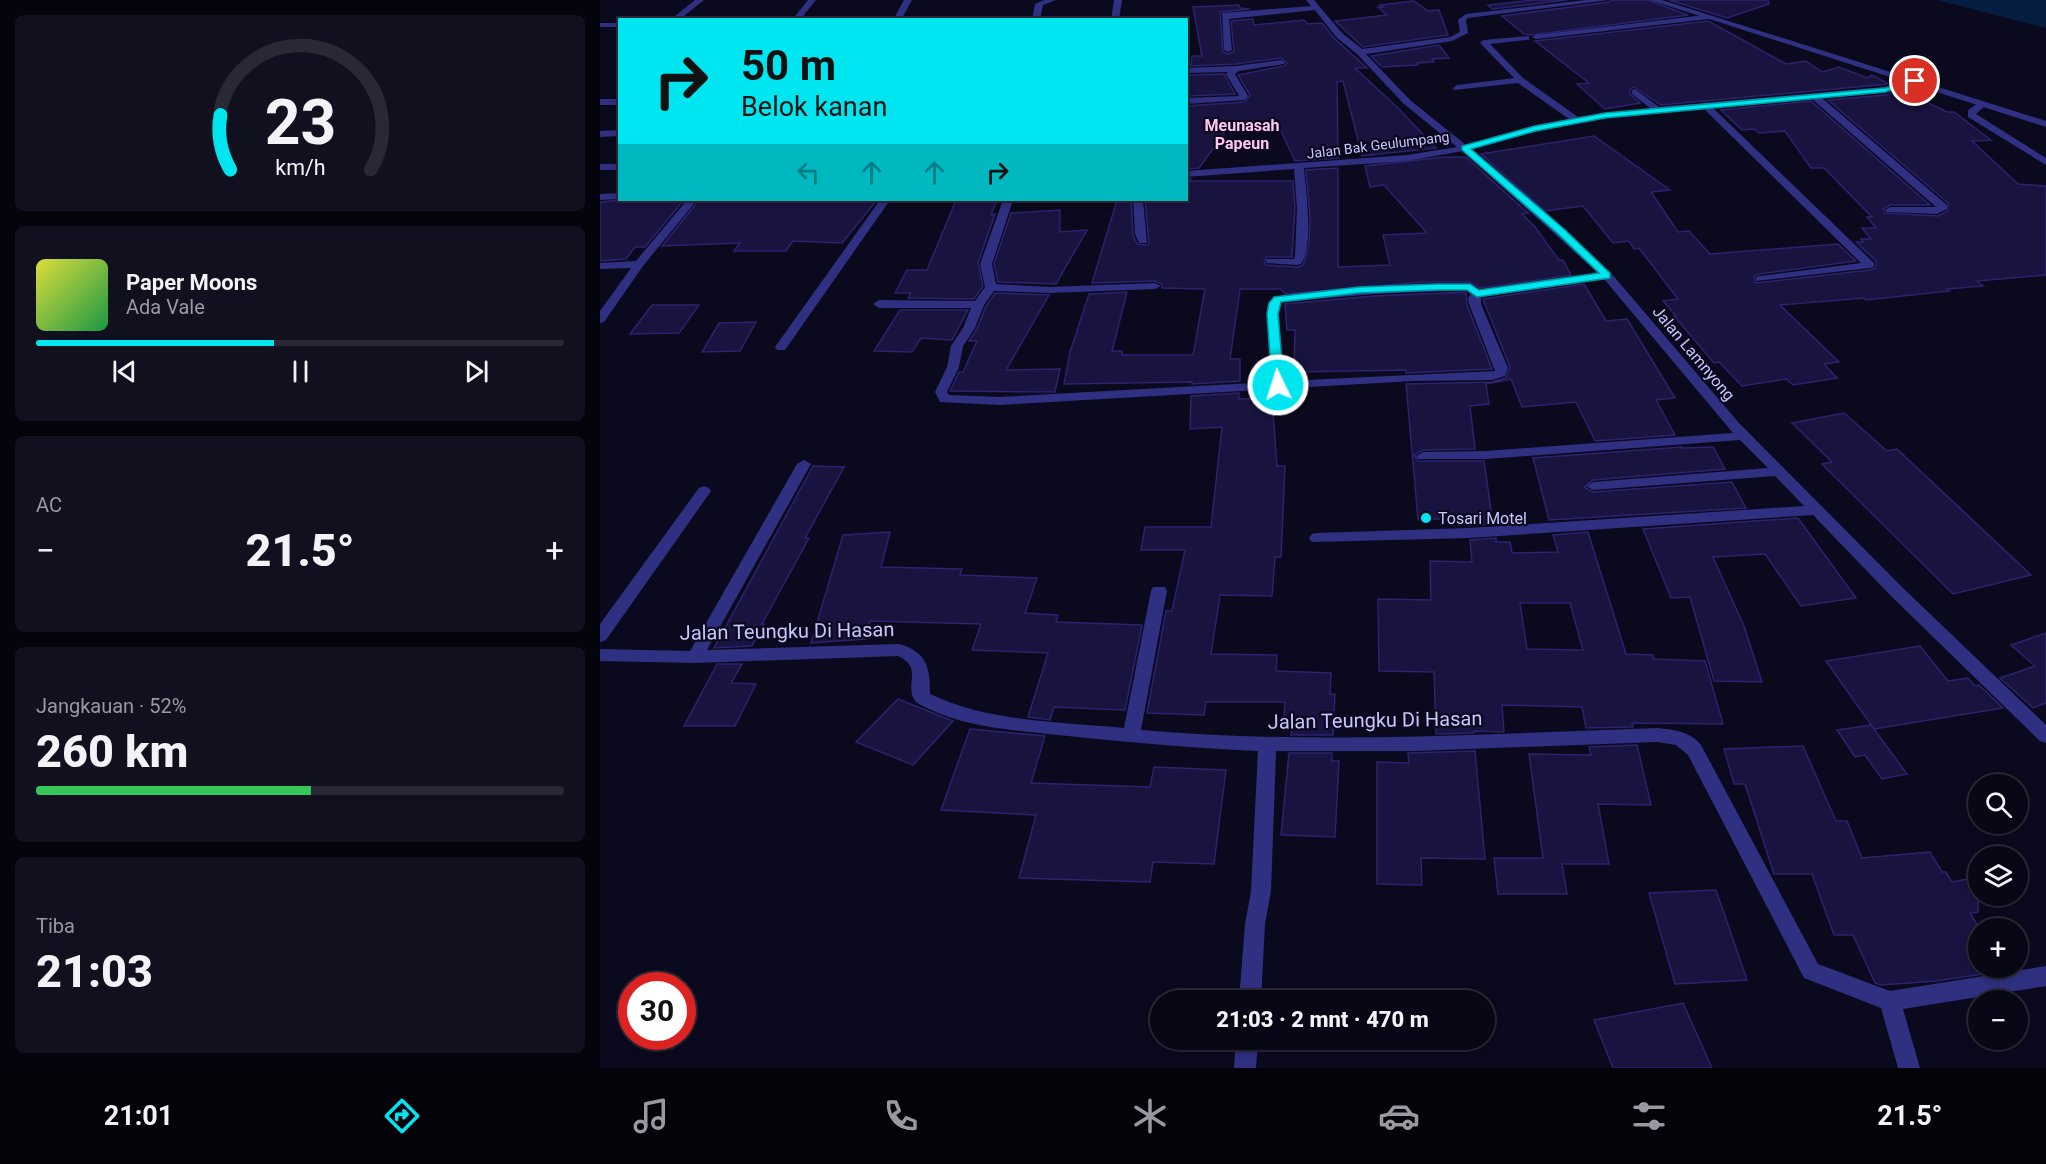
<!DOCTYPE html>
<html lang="id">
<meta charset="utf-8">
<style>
body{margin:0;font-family:Roboto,sans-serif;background:#11101f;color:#f1f3f6;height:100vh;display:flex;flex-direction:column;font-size:22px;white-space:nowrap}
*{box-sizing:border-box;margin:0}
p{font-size:20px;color:#9899a1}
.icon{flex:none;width:33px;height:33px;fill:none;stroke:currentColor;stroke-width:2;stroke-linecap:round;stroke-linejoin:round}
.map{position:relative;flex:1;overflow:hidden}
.side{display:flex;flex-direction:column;gap:15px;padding:15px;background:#04040c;width:600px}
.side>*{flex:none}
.guide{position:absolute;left:18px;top:18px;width:570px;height:183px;border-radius:0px;box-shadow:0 3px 9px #0003,0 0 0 2px #292835;background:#00e6f0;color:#111;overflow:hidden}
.fabs{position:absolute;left:1368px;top:774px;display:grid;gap:12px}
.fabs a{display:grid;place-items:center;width:60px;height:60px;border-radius:50%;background:#080716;box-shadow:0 3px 9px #0003,0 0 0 2px #292835;font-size:30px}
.speed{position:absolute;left:18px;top:972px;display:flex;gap:12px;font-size:30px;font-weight:700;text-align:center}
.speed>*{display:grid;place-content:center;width:78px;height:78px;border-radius:50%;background:#080716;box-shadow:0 3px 9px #0003,0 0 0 2px #292835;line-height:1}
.speed .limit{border:9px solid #d22;background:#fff;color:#111}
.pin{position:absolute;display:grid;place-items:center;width:51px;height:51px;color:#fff;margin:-26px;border:3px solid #fff;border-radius:50%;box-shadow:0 2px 6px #0007}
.me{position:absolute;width:66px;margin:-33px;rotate:356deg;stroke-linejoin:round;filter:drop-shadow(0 0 4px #0008)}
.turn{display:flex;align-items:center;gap:21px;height:126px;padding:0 24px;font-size:27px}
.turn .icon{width:78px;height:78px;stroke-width:2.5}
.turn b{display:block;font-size:42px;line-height:51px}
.lanes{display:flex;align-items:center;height:57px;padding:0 24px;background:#0003;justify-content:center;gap:30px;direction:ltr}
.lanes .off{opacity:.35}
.big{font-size:45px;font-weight:800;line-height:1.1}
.side .tile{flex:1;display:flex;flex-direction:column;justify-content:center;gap:9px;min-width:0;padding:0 21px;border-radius:9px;background:#11101f}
.side .dial{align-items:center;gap:0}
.dial svg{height:156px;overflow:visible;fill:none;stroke:#292835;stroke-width:7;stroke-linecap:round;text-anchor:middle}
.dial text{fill:#f1f3f6;stroke:none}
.song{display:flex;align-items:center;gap:18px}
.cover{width:72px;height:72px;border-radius:9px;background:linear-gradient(135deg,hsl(60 70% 55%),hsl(140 70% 35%))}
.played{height:6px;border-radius:3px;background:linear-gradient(90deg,#00e6f0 45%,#292835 45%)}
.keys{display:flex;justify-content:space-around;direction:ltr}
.heat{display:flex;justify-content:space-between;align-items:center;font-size:33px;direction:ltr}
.charge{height:9px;border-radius:4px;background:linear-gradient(90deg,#34c759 52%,#292835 0)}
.trip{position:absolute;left:550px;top:990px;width:345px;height:60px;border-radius:30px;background:#080716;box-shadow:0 3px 9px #0003,0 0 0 2px #292835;font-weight:800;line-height:60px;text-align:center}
.tabs{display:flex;height:96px;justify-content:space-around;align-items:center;background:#030309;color:#9899a1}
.tabs .icon{width:42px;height:42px}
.tabs .on{color:#00e6f0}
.tabs b{font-size:27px;color:#f1f3f6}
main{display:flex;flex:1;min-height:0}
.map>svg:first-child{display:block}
</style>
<main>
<section class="side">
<div class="tile dial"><svg viewBox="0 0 100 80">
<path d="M14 69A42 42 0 1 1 86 69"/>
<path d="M14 69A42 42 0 0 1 9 41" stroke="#00e6f0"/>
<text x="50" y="56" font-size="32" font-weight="700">23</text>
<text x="50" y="72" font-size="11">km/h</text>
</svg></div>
<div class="tile">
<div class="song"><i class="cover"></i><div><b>Paper Moons</b><p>Ada Vale</p></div></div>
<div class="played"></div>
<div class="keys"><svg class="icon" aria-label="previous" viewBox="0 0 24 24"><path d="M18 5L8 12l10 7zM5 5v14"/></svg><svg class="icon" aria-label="pause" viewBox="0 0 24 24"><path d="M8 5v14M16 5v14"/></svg><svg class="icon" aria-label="next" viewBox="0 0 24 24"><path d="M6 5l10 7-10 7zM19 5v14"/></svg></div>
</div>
<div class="tile"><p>AC</p>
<div class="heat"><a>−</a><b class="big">21.5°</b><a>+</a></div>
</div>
<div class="tile"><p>Jangkauan · 52%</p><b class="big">260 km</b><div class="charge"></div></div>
<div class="tile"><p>Tiba</p><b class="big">21:03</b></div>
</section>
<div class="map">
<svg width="1446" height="1068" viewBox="0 0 1446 1068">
<rect width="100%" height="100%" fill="#0b091d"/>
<!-- water -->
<path fill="#051e3f" d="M1337,0H1446V28Z"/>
<!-- building -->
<g fill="#191340" stroke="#2d226e" stroke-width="1.5" fill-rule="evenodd">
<path d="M934,0H967L892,9L888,5Z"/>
<path d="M1011,0H1048L1088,15L931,35L924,34L902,16L1009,2Z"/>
<path d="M1069,0H1168L1169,4L1127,18Z"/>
<path d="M814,1L828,11L839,10L848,35L763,47L735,21L787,15L778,7H783L780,5Z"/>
<path d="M639,5L640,8L650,9L620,12L623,52L629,54L634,51L631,21L653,19L654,25L704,20L708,24L722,23L734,38L767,68H755L799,109L836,148L762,156L743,81L737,82L738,158L695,161L681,131H626L599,168L586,169V106L645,102L650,95L638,75L684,66L687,63L681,58L636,64L591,66L592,56H602L593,7Z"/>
<path d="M1108,21L1186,64L1206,61L1222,72L1239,67L1267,78L1272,75L1289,84L1061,105L1034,87L1030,89V94L1040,103L1005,109L977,84L989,83L935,41Z"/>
<path d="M839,45L849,58L832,59L834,62L817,63L818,65L782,67L771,56Z"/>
<path d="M624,74L635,94L587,96L590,75Z"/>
<path d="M1302,90L1347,112H1354L1391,140L1372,141L1418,184L1446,186V275L1377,281L1383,286L1347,289L1349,291L1266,300L1264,298L1180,305L1239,362L1224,364L1237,378L1193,385L1186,379L1142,386L1119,362L1114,363L1074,316H1076L1063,301L1078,299L1039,248L1034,249L1029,241L1013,243L983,206L945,211L881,154L994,136L1070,190L1051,192L1078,232L1089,231L1110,254L1238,244L1256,261L1159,274L1154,276L1155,283L1270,270L1276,268V261L1256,242H1263L1261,239H1271L1262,228H1276L1267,217H1272L1224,168H1211L1185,131L1159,133L1154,129L1142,130L1121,110L1211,101L1330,205H1290L1283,209L1284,213L1338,216L1348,211V203L1228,100L1285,95Z"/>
<path d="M845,157H866L928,213L922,214L935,227L959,260H963L971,275L880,288L870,282H822L685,294L681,289H640L630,359H640V381L592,384V382L464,384L470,352L489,294L527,292L512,351H522V355H593L605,289L562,288V284L555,281L492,283L517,200H531L533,235L537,244L547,245L549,243L545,200H586V179H591L589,181H693L695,208L692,257H666L664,263L666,265L698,267L703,265L709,245L710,218L706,170L738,168V267L790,265L783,235L827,233L784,185L770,187L765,166Z"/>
<path d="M22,200H84L45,247H35L26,259L0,261V202Z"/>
<path d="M99,200H277L242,243L193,241L186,251H134L140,243L62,246Z"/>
<path d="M356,200H397L391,215L395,214L378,263L383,286L374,299L308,298L311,293H295L307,270H327Z"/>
<path d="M460,210V232L487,230L456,284L398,282L394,264L411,213Z"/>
<path d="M984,284L1006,321L1027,319L1075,398L1056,400L1075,435L995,441L976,402L922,407L911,379L886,384L889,404L870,406L875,449L823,450L814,455L818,461H884L893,524L868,526L867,519H818L806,384L892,382L906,378L910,367L883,299Z"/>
<path d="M866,292L867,305L892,369L806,373V370L694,372L695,330H687L685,304L774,296Z"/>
<path d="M395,293L449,295L406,370L460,369L455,392L350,391L359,372H363L377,341H369L377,329L386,306Z"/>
<path d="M52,305H99L79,333L30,334Z"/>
<path d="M300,310H368L352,340L321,338L312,352L274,351Z"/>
<path d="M156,322L140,351L102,352L119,323Z"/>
<path d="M639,393V399L672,398L677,466H685L681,557H675L672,596L620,595L611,654L677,655L676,671L731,673L730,694H735L733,735H691L692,728H683L685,702H606L604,715L547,713L566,611H572L585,550H541L545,527H611L622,427L590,429L591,396Z"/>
<path d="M1244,413L1287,451L1297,449L1431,575L1353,594L1222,464L1232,462L1192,423Z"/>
<path d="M1082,447L1083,448L1113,447L1125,469L993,480L984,487L993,492L1132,482L1146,508L949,520L933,458Z"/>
<path d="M213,466L244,467L205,538H209L162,624H164L152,646L114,648Z"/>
<path d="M1198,518L1256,598L1201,606L1165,554L1113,557L1144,626L1162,682L1114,681L1090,597L1071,598L1043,529Z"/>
<path d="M290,532L281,567L362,569L360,575L437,578L425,613L458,615L456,622L542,625L525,710L454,707L450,720L428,717L448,653L372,650L381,624L270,621L266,639L211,643L243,535Z"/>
<path d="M988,532L1026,654L1053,655L1054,659L1105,661L1123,724L1032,723L1033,727L986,728L982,707L902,705L904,732L874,731V733L836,734L834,672L779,671L778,599L831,600L830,561L872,562L870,540L896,538V542H910L912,553L958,552L953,535ZM920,603H970L983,650L927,649Z"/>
<path d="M1446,633V703L1433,708L1400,678L1435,666L1411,645Z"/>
<path d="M1320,646L1348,681L1368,678L1375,686L1379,685L1403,708L1274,729L1226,661Z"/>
<path d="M117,664H142L131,683L156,684L135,726H84Z"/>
<path d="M298,699L353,721L313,765L256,742Z"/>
<path d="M1271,725L1307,774L1282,779L1265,755L1255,757L1237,730Z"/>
<path d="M370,729L445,736L431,783L550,787L554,767L626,770L614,864L553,862L550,882L419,878L436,815L341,810Z"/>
<path d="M1037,745L1051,805L998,804L1009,864H962L967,894H898L894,858H943L929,754L991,755L989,747Z"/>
<path d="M1203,746L1236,821H1247L1262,858L1330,852L1342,872H1346L1352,882L1378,877V912L1370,913L1379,928L1378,968H1401L1403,971L1336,981L1281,985L1275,983L1253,935H1234L1212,874H1174L1145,784H1134L1124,749Z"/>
<path d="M875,751L885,859L821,858L822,885L777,884V762L809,763L808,753Z"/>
<path d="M689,753H732V761H739L735,837L681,835Z"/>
<path d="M1116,890L1147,980L1075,984L1049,893Z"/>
<path d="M1083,1003L1112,1068H1013L994,1020Z"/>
</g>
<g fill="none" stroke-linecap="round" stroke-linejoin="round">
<!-- minor -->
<g fill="#2f3081" fill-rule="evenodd">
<path d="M95,0H104L79,20H70Z"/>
<path d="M208,0H216L200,20H192Z"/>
<path d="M304,0H312L301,20H293Z"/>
<path d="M444,0H456L443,5L440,20H432L435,4Z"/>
<path d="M514,0H522L519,20H511Z"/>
<path d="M706,0H714L742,33L762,49L850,37L860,32L858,20L866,14L986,0H1009L868,18L866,20L868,33L852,41L766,54L810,100L866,145L932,126L969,119L918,83L854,90L853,88L857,85L914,78L881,44L880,42L884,40L929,36V40H926L890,44L923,78L978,117L1050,108L1032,94V90L1035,89L1059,107L1284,87L1318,79V83L1285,93L1222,98L1347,205V209L1337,214L1286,212L1285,210L1290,207H1336L1212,99L1113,108L1274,263V267L1270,268L1156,281V277L1160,276L1261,263L1104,109L1005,118L936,131L872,149L1011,273L1139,423L1302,587L1446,725V743L1440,741L1290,595L1213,515L869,538L712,542L709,538L712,534L717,533L869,528L1204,506L1175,476L993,490L986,486L993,482L1168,468L1140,440L886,459H818L816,456L823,452L886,451L1133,433L1004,279L881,297V304L908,368L905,376L892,380L813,381L400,405L340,402L335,392L347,367L351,346L363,328L371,308H279L273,304L279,300L375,301L385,287L380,264L403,200H413L392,264L396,284L449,287L555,283L561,286L555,289L449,293L394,291L384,305L375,328L363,346L359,367L347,392L349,395L400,397L671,382L667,314L668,303L674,297L822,284H870L880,290L998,273L863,151L807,161L704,168C706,193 714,245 701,264L697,265L666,263V259H694L695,256L697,208L694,169L586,177V171L807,155L857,147L804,104L757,54L736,37L715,10L629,19L632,50L628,52L624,50L622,13L711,6ZM867,290L871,294L868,298L869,304L895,371L684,381L679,314L681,302L774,294Z"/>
<path d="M1105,15H1108V19L936,39L932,37L936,35Z"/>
<rect x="0" y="23" width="20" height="4"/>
<path d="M681,60L685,62L684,64L639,71L635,74L648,96L645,100L586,104V98L639,96L626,74L628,72L587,73L586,68L636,66Z"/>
<rect x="0" y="99" width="20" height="6"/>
<path d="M1380,102L1387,104L1376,114L1446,158V165L1368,117V110Z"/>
<path d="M20,130V136L0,137V131Z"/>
<rect x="0" y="164" width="20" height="6"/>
<path d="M20,193V199L0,200V194Z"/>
<path d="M87,200H97L43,266L4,322L0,323V311L31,268L0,269V263L36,261Z"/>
<path d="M280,200H290L185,350H177L175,347Z"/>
<path d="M533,200H543L547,243H539L535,234Z"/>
<path d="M204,460L211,464L107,650L299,644C327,652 330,667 330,694C388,722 460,722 524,728L551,591L553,587H565L567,591L541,730C713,745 885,734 1057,728C1074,730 1090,731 1101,745L1218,964L1290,991L1446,966V986L1303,1009L1320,1068H1298L1281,1008L1204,978L1088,755L1076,745L1057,742L815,751H676L671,891L665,924L661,1000H639L645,924L651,891L658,751C591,748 524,742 458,735C415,730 369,728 329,709C324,706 316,704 314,699C305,684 323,667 298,656L95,663L0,661V649L90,651L197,464Z"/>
<path d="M104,486L109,488L111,491L109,494L6,640L0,642V624L99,488Z"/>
<path d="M636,1040H658L656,1068H634Z"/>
</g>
<!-- tertiary -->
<path fill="#2f3081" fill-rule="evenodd" d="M1050,0H1062L1446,121V127Z"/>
</g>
<!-- route -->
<path fill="#00e6f0" stroke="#00969c" stroke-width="1.5" d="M1315,79L1319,81L1317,83L1285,92L1005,118L936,131L871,149L964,229L1010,273V278L877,297L867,290H837L759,293L681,302L678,314L684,385L678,388L672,385L667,314L669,303L674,297L759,287L837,284H870L879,290L999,273L957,233L862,150V146L935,126L1005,113L1285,88Z"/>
<!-- markers -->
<circle fill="#00e6f0" stroke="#0b091d" stroke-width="2" cx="826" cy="518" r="6"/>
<g text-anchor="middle" stroke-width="4.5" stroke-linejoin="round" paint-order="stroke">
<!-- far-street labels -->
<g font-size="14" fill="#c8c5ff" stroke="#0b091d">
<text transform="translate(778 145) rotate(-7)" y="5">Jalan Bak Geulumpang</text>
</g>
<!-- far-quarter labels -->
<g font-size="16" font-weight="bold" fill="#ffc7ee" stroke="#0b091d">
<text x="642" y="131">Meunasah<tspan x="642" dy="18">Papeun</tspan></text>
</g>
<!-- street labels -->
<g font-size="16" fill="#c8c5ff" stroke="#0b091d">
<text transform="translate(1094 353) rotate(50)" y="6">Jalan Lamnyong</text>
</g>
<!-- poi labels -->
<g font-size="16" fill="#c8c5ff" stroke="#0b091d" text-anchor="start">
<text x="838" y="524">Tosari Motel</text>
</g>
<!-- near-street labels -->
<g font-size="20" fill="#c8c5ff" stroke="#0b091d">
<text transform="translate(187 631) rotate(-1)" y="7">Jalan Teungku Di Hasan</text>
<text transform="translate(775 720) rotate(-1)" y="7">Jalan Teungku Di Hasan</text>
</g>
</g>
</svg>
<div class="fabs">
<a><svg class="icon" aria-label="search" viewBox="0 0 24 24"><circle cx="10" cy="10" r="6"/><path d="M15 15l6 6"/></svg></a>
<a><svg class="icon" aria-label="layers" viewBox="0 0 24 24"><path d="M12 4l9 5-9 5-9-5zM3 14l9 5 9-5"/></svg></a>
<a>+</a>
<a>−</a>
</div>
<div class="speed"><div class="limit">30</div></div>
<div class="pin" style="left:1315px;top:81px;background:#d93025"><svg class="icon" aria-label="arrive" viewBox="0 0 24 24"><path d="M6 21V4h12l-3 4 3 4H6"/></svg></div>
<svg class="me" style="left:678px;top:385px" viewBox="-20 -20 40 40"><circle r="17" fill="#00e6f0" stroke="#fff" stroke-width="3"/><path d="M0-11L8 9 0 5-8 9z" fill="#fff"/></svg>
<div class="trip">21:03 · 2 mnt · 470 m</div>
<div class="guide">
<div class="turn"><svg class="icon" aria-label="right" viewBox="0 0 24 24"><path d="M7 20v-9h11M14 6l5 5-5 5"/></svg><div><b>50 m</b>Belok kanan</div></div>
<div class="lanes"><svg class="icon off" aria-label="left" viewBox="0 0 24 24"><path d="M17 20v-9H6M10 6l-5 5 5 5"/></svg><svg class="icon off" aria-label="ahead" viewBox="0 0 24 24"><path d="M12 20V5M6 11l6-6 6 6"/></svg><svg class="icon off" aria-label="ahead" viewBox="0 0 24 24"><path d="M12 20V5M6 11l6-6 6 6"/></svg><svg class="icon" aria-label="right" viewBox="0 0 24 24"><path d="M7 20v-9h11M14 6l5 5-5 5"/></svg></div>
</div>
</div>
</main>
<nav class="tabs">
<b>21:01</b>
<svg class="icon on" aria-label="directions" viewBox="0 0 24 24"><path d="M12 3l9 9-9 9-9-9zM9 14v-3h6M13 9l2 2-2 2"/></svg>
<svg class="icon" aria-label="music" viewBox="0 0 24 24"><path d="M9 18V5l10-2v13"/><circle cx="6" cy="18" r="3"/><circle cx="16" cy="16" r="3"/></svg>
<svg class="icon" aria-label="phone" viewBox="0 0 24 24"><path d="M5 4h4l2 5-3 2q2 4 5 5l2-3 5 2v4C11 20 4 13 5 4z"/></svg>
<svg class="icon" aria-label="climate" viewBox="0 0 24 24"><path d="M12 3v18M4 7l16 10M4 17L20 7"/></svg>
<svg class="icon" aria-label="car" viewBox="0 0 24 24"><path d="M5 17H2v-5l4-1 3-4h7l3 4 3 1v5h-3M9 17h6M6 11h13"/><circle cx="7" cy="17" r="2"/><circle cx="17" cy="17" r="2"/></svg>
<svg class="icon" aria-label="filters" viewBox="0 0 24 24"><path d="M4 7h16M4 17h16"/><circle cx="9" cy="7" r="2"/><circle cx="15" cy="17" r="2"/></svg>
<b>21.5°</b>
</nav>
